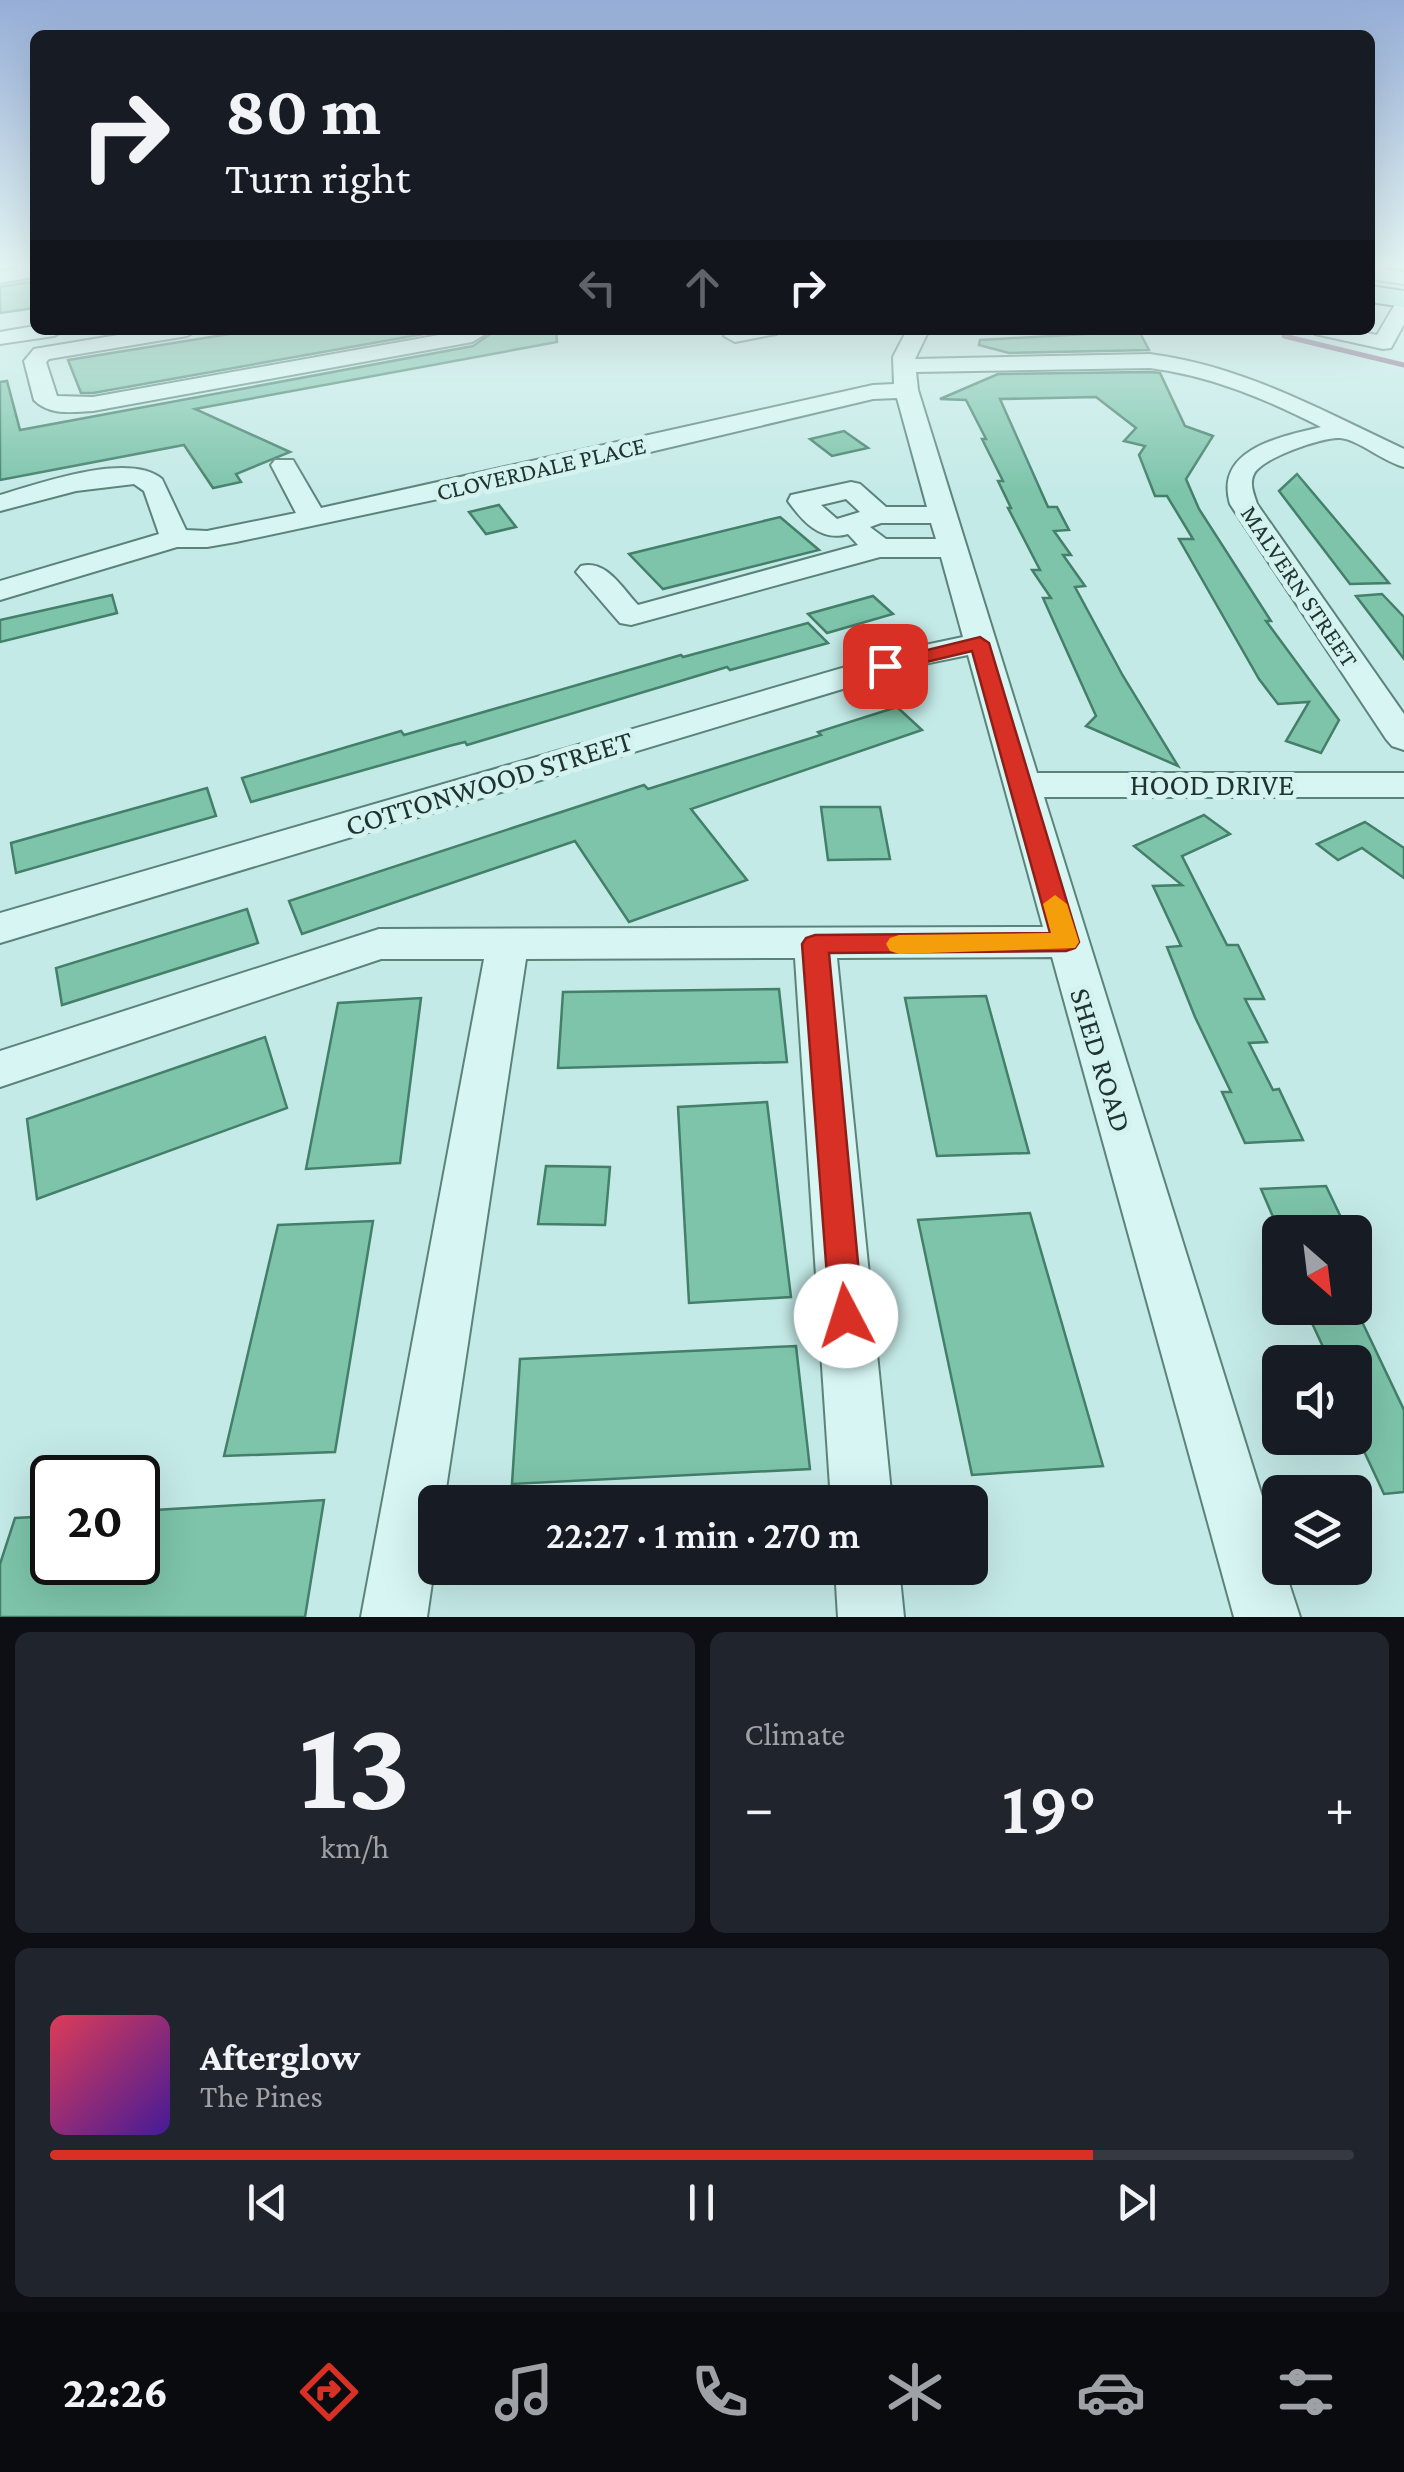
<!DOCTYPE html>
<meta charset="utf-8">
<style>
body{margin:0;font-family:"Crimson Pro",serif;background:#20242c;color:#f1f3f6;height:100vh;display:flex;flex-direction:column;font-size:38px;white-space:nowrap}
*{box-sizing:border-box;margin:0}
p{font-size:32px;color:#9ea1a6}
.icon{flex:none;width:55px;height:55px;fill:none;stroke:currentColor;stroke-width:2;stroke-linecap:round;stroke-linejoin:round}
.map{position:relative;height:1617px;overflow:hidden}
.drawer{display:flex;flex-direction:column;gap:15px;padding:15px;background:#0d0f14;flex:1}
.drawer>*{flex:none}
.banner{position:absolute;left:30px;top:30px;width:1345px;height:305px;border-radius:15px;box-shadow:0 10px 40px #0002;background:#171b24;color:#f1f3f6;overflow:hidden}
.needle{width:65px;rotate:152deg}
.controls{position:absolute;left:1262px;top:1215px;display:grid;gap:20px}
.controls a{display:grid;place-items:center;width:110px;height:110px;border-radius:15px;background:#171b24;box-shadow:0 10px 40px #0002;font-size:50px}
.speed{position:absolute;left:30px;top:1455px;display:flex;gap:20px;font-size:50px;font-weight:700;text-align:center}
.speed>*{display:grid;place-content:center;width:130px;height:130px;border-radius:50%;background:#171b24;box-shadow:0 10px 40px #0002;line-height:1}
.speed .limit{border:5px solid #111;border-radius:15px;background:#fff;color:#111}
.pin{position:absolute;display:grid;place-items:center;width:85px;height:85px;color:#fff;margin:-42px;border-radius:20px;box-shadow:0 5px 15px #0006}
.me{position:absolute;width:110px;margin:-55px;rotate:355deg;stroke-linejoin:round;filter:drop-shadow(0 0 8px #0008)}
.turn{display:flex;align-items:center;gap:35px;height:210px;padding:0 30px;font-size:45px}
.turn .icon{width:130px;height:130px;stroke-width:2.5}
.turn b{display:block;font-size:70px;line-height:85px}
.lanes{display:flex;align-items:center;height:95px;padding:0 30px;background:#0003;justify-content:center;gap:50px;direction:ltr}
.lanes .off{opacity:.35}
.big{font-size:75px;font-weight:600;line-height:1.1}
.drawer .tile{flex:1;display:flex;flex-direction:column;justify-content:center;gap:15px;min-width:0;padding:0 35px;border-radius:15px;background:#20242c}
.drawer .dial{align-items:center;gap:0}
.dial b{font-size:130px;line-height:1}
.song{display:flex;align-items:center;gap:30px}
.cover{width:120px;height:120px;border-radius:15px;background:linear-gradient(135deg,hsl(350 70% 55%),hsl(260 70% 35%))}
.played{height:10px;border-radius:5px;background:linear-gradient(90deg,#d93025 80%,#363941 80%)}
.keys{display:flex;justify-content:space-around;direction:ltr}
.heat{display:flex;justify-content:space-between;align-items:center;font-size:55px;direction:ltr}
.drawer .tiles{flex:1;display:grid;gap:15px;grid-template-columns:1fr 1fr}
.tile:last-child{grid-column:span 2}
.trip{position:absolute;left:418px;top:1485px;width:570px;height:100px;border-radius:15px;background:#171b24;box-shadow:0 10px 40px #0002;font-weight:600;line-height:100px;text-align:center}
.tab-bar{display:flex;height:160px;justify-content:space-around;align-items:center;background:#090b0e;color:#9ea1a6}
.tab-bar .icon{width:70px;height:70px}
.tab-bar .selected{color:#d93025}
.tab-bar b{font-size:45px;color:#f1f3f6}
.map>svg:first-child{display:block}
</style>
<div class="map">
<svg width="1404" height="1617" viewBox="0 0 1404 1617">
<rect width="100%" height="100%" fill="#c4eae7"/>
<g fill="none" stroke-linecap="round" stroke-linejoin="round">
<!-- stream -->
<path stroke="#8a6d8a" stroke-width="5" d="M1284,336L1404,365"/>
</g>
<!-- building -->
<g fill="#7dc4ab" stroke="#447f69" stroke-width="2.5">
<path d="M35,281V308L0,313V287Z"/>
<path d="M254,330H446L93,393H81L68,360Z"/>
<path d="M496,330H556L557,342L195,409L290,452L236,474L241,482L213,488L184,445L0,480V382L7,381L20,430L473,346Z"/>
<path d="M1139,331L1149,350L1009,353L979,345L980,340Z"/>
<path d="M1150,372L1160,373L1185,426L1213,436L1186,479L1199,509L1271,621H1266L1339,720L1321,753L1286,741L1309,702L1278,704L1259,679L1179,539H1193L1167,496H1155L1139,455L1145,446L1124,441L1136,428L1096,397L1000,399L1048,507H1057L1069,530L1054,531L1071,555H1063L1085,586L1075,587L1123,676L1178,766L1086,726L1096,716L1043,598H1051L1032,570H1040L1008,508H1011L998,481H1003L982,439H986L966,400L940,399L998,374Z"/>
<path d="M844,431L868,448L832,456L810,439Z"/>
<path d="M1297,474L1389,583L1350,584L1279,491Z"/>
<path d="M499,505L516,527L486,534L469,512Z"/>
<path d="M780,517L819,550L663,589L629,554Z"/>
<path d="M1382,594L1404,617V659L1356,596Z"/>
<path d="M112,595L117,613L0,642V620Z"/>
<path d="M873,596L893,614L827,633L808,614Z"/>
<path d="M808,623L828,643L730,670L727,667L467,745L465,742L449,746L251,802L242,778L401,731L404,735L681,655L683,657Z"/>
<path d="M897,707L922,730L691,809L747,880L629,922L575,841L302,934L289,901L644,785L648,789L821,735L818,732Z"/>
<path d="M207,788L216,816L16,873L11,843Z"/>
<path d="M821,807H880L890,859L828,860Z"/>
<path d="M1204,815L1230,834L1182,856L1227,945H1238L1264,999H1245L1267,1042L1249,1043L1273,1090L1279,1089L1303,1140L1245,1143L1222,1092H1231L1195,1017L1167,947L1181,946L1153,886L1182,885L1134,846Z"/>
<path d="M1365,822L1404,848V878L1362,848L1338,860L1317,844Z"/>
<path d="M247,909L258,943L62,1005L56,968Z"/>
<path d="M779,989L787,1062L558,1068L563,992Z"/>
<path d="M986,996L1029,1153L937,1156L905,998Z"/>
<path d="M421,998L400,1163L306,1169L338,1003Z"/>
<path d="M265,1037L287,1108L37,1199L27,1119Z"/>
<path d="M767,1102L791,1297L689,1303L678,1107Z"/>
<path d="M546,1166L610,1167L605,1225L538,1224Z"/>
<path d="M1326,1186L1348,1232L1280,1233L1261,1189Z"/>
<path d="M1030,1213L1103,1466L972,1475L918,1220Z"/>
<path d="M373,1221L335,1452L224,1456L278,1225Z"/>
<path d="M1355,1307L1404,1410V1492L1384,1494L1355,1432V1362H1330L1305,1308Z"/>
<path d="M796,1346L810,1469L512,1484L520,1359Z"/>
<path d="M324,1500L305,1617H0V1564L15,1518L52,1516V1562H138V1511Z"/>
</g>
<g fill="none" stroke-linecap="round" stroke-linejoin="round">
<defs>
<g id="minor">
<path d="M35,265V277L0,283V271Z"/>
<path d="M1370,267L1404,272V284L1370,279Z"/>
<path d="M1404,299V324L1391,348L1383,349L1315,334L1311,330H1352L1377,335L1397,301Z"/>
<path d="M35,326V330H65L54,336L0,344V332Z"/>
<path d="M148,330H198L187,336L49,359L46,362L57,396L93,397L467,330H492L472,342L93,411C72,412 50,416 34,400L24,361L34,349Z"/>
<path d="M780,330L776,334L735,342L724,336L733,330Z"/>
<path d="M907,330H929L915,359L1150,354C1243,366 1321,410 1404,449V467C1384,462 1357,439 1340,438C1322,437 1262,458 1254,474C1249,484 1254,494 1257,504L1404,714V750L1392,746L1386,739L1230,504C1214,449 1280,437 1321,427C1266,399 1212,376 1150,368L916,372L918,390L1037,773H1404V797H1044L1280,1554V1568H1284L1300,1617H1234L1052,957L837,958L892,1502H831L795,958L526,959L444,1502H435V1562L427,1617H361L484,959H381L0,1087V1051L379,929L1043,927L968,655L929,663L0,943V913L911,648L963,637L941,557H880L631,625L620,623L576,572L581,566C606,559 622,588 638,605L858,545L848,534C821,542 803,522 788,501L791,495L851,482L860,484L886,507H927L897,398L873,399L574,470L236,542L207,547H177L0,600V581L159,534L144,491L134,484L76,491L0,511V495C38,484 129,451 162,479L186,530L207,531L296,513L271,465L275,460H293L321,508L873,385L894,384L893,357ZM846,499L860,512L837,519L821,505ZM881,523H931L936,539H886L870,527Z"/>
<path d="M835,1568H899L904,1617H838Z"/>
</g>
<path id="major" d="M1370,286L1404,291V307L1370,302Z"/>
</defs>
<!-- minor casing -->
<use href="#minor" stroke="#5c8379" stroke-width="4"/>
<!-- major casing -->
<use href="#major" stroke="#305147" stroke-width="4"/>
<!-- minor -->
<use href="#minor" fill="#d6f5f3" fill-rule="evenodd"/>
<!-- major -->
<use href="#major" fill="#9feae4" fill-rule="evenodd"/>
</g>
<!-- sky -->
<linearGradient id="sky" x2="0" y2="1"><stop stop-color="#96aed7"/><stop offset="0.54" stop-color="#e4f6f4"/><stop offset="1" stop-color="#e4f6f4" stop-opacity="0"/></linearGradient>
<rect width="1404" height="492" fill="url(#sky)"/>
<!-- route -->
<path fill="#d93025" stroke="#8d1f18" stroke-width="2.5" d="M980,637L989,643L1079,942L1075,948L1066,951L829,953L863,1316L858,1328L846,1332L834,1328L830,1316L802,944L806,938L815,935L1050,933L972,651L885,672L875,666L878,662Z"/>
<!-- slow -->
<path fill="#f59e0b" d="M1055,895L1067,904L1079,942L1075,948L899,954L890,951L886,944L890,938L899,935L1051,933L1043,904Z"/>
<g text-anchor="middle" stroke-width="10" stroke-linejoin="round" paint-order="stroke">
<!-- far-street labels -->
<g font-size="25" fill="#1f342e" stroke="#d3f2f0">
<text transform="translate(541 468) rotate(-13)" y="9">CLOVERDALE PLACE</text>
<text transform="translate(1300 586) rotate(56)" y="9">MALVERN STREET</text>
</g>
<!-- street labels -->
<g font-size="30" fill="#1f342e" stroke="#d3f2f0">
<text transform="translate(489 783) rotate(-17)" y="10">COTTONWOOD STREET</text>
<text x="1212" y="795">HOOD DRIVE</text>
<text transform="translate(1101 1060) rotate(73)" y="10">SHED ROAD</text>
</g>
</g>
</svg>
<div class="controls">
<a><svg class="needle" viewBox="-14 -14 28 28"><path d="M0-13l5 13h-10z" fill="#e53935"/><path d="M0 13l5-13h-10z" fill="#9ea1a6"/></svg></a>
<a><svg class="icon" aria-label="sound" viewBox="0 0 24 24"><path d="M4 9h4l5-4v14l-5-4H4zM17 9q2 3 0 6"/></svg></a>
<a><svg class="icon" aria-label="layers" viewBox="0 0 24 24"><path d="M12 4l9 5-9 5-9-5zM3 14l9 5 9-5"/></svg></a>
</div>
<div class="speed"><div class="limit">20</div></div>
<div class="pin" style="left:885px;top:666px;background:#d93025"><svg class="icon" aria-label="arrive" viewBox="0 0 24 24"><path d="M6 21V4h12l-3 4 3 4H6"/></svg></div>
<svg class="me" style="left:846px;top:1316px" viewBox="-20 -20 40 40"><circle r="19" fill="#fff"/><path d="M0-13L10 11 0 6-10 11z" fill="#d93025"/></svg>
<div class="trip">22:27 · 1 min · 270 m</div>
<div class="banner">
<div class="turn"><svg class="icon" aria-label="right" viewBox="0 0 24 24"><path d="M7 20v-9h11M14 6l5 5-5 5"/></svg><div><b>80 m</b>Turn right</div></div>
<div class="lanes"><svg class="icon off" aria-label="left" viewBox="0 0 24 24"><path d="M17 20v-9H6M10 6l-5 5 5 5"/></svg><svg class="icon off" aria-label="ahead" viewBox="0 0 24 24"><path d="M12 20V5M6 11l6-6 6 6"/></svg><svg class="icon" aria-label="right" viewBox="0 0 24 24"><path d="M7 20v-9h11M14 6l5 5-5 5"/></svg></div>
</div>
</div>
<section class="drawer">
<div class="tiles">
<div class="tile dial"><b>13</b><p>km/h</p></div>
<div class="tile"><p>Climate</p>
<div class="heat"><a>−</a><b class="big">19°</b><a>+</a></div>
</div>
<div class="tile">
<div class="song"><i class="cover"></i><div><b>Afterglow</b><p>The Pines</p></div></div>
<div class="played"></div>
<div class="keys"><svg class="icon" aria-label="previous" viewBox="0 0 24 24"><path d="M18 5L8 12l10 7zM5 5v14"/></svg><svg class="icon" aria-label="pause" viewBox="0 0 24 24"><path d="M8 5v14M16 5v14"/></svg><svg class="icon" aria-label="next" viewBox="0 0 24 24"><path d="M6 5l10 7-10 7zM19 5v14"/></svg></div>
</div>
</div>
</section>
<nav class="tab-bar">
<b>22:26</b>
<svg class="icon selected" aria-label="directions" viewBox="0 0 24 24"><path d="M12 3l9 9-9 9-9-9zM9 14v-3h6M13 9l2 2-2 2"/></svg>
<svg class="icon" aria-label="music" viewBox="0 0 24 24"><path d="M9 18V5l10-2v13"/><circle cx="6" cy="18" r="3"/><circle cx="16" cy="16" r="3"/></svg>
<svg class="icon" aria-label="phone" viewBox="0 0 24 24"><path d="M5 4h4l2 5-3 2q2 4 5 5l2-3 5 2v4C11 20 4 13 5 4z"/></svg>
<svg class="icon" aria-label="climate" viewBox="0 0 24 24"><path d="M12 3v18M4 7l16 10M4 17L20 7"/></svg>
<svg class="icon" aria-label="car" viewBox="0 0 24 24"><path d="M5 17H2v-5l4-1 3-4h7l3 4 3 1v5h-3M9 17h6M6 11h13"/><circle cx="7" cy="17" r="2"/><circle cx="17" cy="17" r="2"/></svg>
<svg class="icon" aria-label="filters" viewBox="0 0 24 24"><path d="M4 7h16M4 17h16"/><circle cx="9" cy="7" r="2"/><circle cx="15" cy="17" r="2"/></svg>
</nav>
